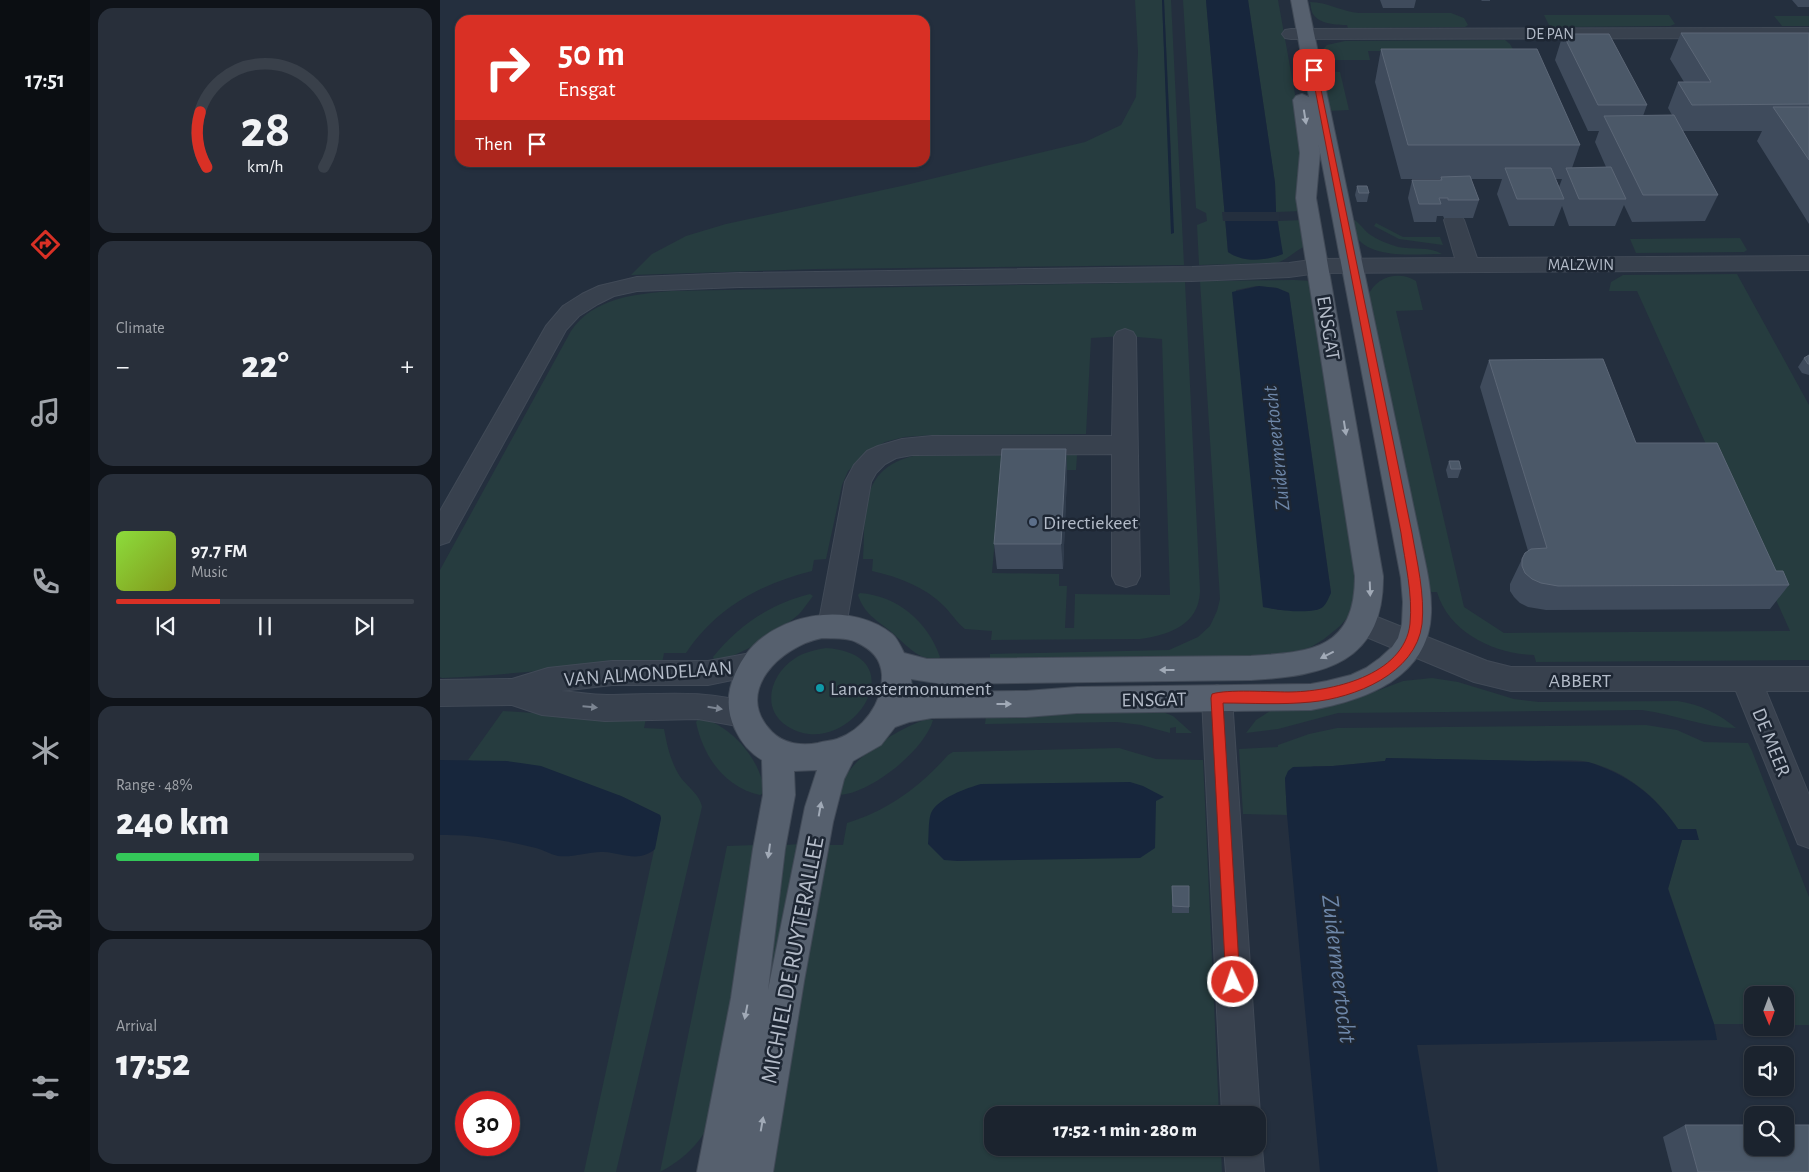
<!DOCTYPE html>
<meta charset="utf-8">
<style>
body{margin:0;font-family:"Alegreya Sans",sans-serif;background:#282f3a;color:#f1f3f6;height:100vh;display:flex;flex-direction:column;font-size:19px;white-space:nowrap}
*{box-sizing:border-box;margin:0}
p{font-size:16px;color:#a0a4aa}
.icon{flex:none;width:28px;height:28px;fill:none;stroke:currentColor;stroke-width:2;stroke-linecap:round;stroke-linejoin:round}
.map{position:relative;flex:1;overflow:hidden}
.drawer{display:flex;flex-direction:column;gap:8px;padding:8px;background:#0f1319;width:350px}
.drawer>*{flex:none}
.guide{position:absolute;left:15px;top:15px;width:475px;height:152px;border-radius:15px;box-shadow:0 1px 4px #0004,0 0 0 1px #39404a;background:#d93025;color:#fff;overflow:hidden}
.needle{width:32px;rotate:179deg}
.controls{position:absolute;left:1304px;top:986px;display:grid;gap:10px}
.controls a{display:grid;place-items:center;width:50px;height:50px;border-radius:10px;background:#1b232e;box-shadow:0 1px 4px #0004,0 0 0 1px #39404a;font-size:25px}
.speed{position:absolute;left:15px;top:1091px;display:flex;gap:10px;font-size:25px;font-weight:700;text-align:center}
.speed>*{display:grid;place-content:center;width:65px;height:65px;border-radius:50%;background:#1b232e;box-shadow:0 1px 4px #0004,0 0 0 1px #39404a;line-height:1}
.speed .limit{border:8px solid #d22;background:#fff;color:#111}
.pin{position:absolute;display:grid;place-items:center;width:42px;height:42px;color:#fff;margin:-21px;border-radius:10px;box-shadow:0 2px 8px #0006}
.me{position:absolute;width:55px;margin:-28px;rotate:357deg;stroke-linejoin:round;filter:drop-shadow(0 0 4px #0008)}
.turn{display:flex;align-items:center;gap:18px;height:105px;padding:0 20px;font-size:22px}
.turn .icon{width:65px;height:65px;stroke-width:2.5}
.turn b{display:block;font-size:35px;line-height:42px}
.then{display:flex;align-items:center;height:48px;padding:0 20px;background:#0003;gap:10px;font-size:19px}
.big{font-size:38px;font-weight:800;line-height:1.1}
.drawer .widget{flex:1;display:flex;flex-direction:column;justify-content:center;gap:8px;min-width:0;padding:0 18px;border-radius:15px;background:#282f3a}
.drawer .dial{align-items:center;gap:0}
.dial svg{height:130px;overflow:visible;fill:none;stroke:#39404a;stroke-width:7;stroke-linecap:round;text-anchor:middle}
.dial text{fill:#f1f3f6;stroke:none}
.song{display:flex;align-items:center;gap:15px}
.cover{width:60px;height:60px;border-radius:8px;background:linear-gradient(135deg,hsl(90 70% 55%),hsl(70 70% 35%))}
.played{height:5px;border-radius:2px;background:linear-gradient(90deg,#d93025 35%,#39404a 35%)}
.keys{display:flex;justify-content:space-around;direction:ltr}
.heat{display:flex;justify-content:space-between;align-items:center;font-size:28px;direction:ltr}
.charge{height:8px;border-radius:4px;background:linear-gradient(90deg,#34c759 48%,#39404a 0)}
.trip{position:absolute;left:544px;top:1106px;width:282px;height:50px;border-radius:15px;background:#1b232e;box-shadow:0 1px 4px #0004,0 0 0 1px #39404a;font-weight:800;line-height:50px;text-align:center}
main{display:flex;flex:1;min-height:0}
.tabs{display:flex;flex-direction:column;width:90px;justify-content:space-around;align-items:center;background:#0b0e12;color:#a0a4aa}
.tabs .icon{width:35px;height:35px}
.tabs .selected{color:#d93025}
.tabs b{font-size:22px;color:#f1f3f6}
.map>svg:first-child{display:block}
</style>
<main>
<nav class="tabs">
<b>17:51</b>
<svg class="icon selected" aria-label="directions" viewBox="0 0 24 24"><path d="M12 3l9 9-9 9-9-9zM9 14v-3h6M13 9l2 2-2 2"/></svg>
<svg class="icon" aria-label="music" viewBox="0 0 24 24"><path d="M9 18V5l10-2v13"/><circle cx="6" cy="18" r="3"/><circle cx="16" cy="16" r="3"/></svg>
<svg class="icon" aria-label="phone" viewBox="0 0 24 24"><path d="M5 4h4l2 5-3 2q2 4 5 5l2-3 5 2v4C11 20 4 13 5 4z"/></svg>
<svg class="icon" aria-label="climate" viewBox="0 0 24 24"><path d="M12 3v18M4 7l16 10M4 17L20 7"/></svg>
<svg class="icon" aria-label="car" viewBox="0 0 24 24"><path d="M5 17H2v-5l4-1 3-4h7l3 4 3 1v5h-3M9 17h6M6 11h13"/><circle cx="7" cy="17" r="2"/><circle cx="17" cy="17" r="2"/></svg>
<svg class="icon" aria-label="filters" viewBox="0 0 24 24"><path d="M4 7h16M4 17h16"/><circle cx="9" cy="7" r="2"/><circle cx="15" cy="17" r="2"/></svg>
</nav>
<section class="drawer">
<div class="widget dial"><svg viewBox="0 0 100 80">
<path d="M14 69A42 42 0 1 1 86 69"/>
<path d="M14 69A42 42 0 0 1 10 35" stroke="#d93025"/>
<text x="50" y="56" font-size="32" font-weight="700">28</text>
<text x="50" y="72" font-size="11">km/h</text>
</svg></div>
<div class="widget"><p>Climate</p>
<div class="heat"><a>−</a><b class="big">22°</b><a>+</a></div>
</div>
<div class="widget">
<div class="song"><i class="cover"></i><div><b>97.7 FM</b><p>Music</p></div></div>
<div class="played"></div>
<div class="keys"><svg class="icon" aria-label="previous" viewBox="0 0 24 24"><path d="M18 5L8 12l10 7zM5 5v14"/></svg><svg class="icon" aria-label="pause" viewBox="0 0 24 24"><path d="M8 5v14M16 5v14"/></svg><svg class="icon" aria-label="next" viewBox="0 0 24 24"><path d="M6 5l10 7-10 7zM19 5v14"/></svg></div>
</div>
<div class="widget"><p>Range · 48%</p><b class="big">240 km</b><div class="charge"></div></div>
<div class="widget"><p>Arrival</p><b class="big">17:52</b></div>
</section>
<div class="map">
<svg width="1369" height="1172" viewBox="0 0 1369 1172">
<rect width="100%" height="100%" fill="#242f3e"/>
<!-- green -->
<g fill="#263c3f" fill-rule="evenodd">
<path d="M695,0H722L732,234L731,154L724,0H731L744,265L377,269L191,275L212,254L246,236L286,224L466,185L645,142L681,125L696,97L698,52Z"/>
<path d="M743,0H766L788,252C808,257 823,262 842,254L838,221L864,220L866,246C855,250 848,260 836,263L759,265L757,225L767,221L766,213L756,208Z"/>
<path d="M808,0H838L864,144L863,211L836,212L835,183Z"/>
<path d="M870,2C888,2 902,12 919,13H1011L1024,18L1028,25L1025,27L908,28L907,25C897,25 879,24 873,14C871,11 871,5 870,2Z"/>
<path d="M1104,15H1229L1235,24L1230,26L1115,27L1109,25Z"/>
<path d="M1334,16H1369V26H1342Z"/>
<path d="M1065,40L1070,44L1074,51H928L930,60H893L878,54L887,45L905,41Z"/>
<path d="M887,71L900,72L909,110L889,111L881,75Z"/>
<path d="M911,218C919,222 922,228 929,234C938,240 948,244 958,247C973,250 989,246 1002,254C978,254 927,260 915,234C913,229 912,223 911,218Z"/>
<path d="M936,223L963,237H1000L1003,245L959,239L938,228L934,226Z"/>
<path d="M1300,238L1307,250L1304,252L1196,253L1190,239Z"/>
<path d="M1297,274L1369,405V660L1096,662L1094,655C1055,654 1009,633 997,592H989L928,296C935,277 959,270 976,281L983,310L956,311L1024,607L1064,633L1350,631L1197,291H1169L1171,282L1183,275Z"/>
<path d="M854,280L873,281L920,563L912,612L900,626L884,639L871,647L851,653L801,659L550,661V654L729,650L758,637L770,626L777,611L780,599L760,281ZM816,286L837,288L849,293L891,592L877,610H837L796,290Z"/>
<path d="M745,282L760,591C759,625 729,635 700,639L551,640L552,631L525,629C517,623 512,614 504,606C485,587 459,577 432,571L433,559H423C426,513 418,470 473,456L637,455L636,470H561L552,573L619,574V586H627L625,628H634L635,594L730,595L722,339L685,336L651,338L646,434L493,435L464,437L445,442L431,450L408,471L402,485L386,559L374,560L372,571C320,584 276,608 246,653H224L222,663C148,664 75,675 2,678L0,677V570L131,331C153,298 195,294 231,291Z"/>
<path d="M420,593C458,596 488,622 500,657L498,659C477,661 464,642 449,630C435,619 424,613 418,595Z"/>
<path d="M370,594L373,596C369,601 365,607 361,612C347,627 294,661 274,660L273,657C299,625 330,604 370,594Z"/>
<path d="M386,648C482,655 406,765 347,726C320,708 331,674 354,659C364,652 375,650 386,648Z"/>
<path d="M992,678L1018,682L1074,699L1099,702L1238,701C1261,705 1278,713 1296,728C1265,728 1234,714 1202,710L898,713L838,729L806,733L816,720L833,709L908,702L963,681Z"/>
<path d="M718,710L733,716L752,733H736V727L730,728V733L701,725L677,722L545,724L546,716Z"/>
<path d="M63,711L166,718H206L204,728L224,729C227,745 230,760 239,775C246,786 260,794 262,807L176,1172H144L221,818L220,815L181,796L28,760Z"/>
<path d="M259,718C290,723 323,762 324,793L320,795C284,787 263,756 256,722Z"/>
<path d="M487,719L493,720C485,750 429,795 398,795C400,789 401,782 405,777C420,752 460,728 487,719Z"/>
<path d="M1206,725L1237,730L1264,742L1308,743L1312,751L1369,897V1025H1345V995H1312V1024H1274L1228,888L1242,840L1257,834L1256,829H1238C1217,797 1186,771 1148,762C1131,759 1106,761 1088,761C1041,760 994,759 947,758L945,761L893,766H874L845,778L847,815L803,814L799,749L838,747V745L869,734L897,728Z"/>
<path d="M679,748L716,759L763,760L779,1115H552V1148H781L782,1172H330L367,943L389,845H403L407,823C447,811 480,787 508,755L513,752Z"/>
<path d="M361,844L290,1172L345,845Z"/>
<path d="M315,845L293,1010L265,1132C252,1151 240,1161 220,1172L287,846Z"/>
</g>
<!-- water -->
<g fill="#17263c">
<path d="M722,0H724L734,233L731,234Z"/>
<path d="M766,0H808L835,183L836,212L843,254C826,261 803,263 788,252Z"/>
<path d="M819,286L837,288L849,293L891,593C889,597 887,603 883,607C874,615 835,610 823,607L792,292Z"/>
<path d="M946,758L1148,762C1187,774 1215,795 1238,829H1256L1259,840H1242L1228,889L1274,1024L1277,1040L977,1045L998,1172H880L847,815L845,778L848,771L853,767L893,766L945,761Z"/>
<path d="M0,760L67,761L101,766L181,796L220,815L221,818L215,849C199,863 182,853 164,852C149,851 133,858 118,856C110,854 103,850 96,848C64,840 32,834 0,835Z"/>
<path d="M690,782L703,786L724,797L716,801L715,848L700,858L517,861L504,860L488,844C489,835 488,821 491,813C498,798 527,788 541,784Z"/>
</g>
<!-- pier -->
<path fill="#242f3e" d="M782,212H839L840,221H783Z"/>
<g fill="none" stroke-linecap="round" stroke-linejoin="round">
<defs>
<g id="minor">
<path d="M1369,28V38L851,39L845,38L842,34L845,30L851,29Z"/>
<path d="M1014,214L1021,216L1024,220L1037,258L1369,256V270L878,273L849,277L752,281L299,287L197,291L174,296L158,304L139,316L126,330L9,542L0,545V511L106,326L123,306L142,294L159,286L197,277L299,273L752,267L849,263L878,259L1015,258L1004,220L1007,216Z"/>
<path d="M685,329L693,332L696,337L700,576L696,584L686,587L676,584L672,576V454L472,455L456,458L445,464L436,473L431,482L406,626L402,634L392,638L382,634L378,626L405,482L414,465L427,451L438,446L462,439L492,436H672L674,337L677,332Z"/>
<path d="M922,611L1047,661L1071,667H1369V691H1326L1369,795V848L1358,844L1296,691H1071L1034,682L912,631L908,623L912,615Z"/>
<path d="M316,652L326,655L330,664L326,673L268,685H172L121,691C136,692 152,695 167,695C216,695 267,688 314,705L318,714L314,723L303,727L258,719L165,721L102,715L72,705L0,706V680L72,679L108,668L172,661H268Z"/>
<path d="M777,685L787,689L792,698L820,1115L818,1120V1115H782L762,698L767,689Z"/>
<path d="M818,1137L822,1148L824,1172H786L784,1148H818Z"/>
</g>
<path id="major" d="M851,0H867L979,533C984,559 992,586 991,613C989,678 925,700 871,710L637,713L586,717L492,718L469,722L455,727L441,745L413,761L404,779L393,822L364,981L333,1172H257L291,998L313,849L323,795L322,760C309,752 301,742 295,729C286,710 287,692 295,674C300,663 306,653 314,645C349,611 413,603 452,634C457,638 461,647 464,653L487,659L811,656C871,652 915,650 915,576L856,198L860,153L853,100L856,96L862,94L869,97ZM878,142L961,578L963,602L962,624L958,638L952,647L940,658L926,668L911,675L887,681L871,684L637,687L586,691L492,692L469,696L472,688L471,679L502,684L811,680C883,676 944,664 943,576L876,198L880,153ZM382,638C392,639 407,637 416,642C431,649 441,658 442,675C443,703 423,730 397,739C391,741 384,741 378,743C362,746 344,744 332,732C292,692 341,646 382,638ZM377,770L365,807L328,990L345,849L355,795L354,771Z"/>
</defs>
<!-- minor casing -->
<use href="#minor" stroke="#414a57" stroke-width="2"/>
<!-- major casing -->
<use href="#major" stroke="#414a57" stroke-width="2"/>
<!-- minor -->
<use href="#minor" fill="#38414e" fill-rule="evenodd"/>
<!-- major -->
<use href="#major" fill="#56606e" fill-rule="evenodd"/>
</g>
<!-- wall -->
<g fill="#3f4b5c" fill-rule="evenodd">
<path d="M940,0H976L974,8H943Z"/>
<path d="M1041,0H1050V1H1042Z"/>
<path d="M1352,0H1369V7H1358Z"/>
<path d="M1241,33H1369V224L1317,141L1322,131H1243L1278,195L1265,221L1192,222L1184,205L1175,226H1129L1122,206L1114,226H1069L1057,194L1062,179H1031L1039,200L1033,218H1004L1003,216H997L996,222H974L968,198L972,180H1000V179H961L935,82L941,49L1140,145L1132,168L1166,167L1155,142L1159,131H1148L1115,60L1123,34L1207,105L1203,116L1232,115L1228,108L1238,82H1244L1230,59ZM1116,179H1122L1119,187Z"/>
<path d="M917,186L929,193L927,202H917L915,195Z"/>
<path d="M1369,355V375L1362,373L1358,367L1364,358Z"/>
<path d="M1049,360L1196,443L1336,571L1349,585L1330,609L1106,610L1088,607L1080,603L1074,597L1070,591V584L1082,559L1088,551L1040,387Z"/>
<path d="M626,449L627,475L623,569H557L554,544Z"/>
<path d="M1009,461L1021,469L1018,478H1008L1006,470Z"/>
<path d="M732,886L749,907V913H732Z"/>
<path d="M1245,1125L1369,1172H1232L1223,1137Z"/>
</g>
<!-- shaded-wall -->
<path fill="#2f3b4b" d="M626,449L627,475L623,569L621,544Z"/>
<!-- building -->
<g fill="#4b5868" stroke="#5c6777">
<path d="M1241,33H1369V104L1252,105L1238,82H1271Z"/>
<path d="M1123,34H1169L1207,105H1158Z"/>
<path d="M941,49H1097L1140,145H968Z"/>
<path d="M1333,107H1369V160Z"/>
<path d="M1234,115L1278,195H1203L1164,116Z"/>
<path d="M1171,167L1186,199H1139L1126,168Z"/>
<path d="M1065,168H1111L1124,199H1077Z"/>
<path d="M1030,176L1039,200H1008V198H999L1001,204H979L972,180H1002L1001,177Z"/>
<path d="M917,186H927L929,193H919Z"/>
<path d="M1369,355V364H1368L1364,358Z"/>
<path d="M1163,359L1196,443H1277L1336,571H1343L1349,585L1118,586L1101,583L1092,579L1085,573L1082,566V559L1085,553L1091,549L1107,548L1049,360Z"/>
<path d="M562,449H626L621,544H554Z"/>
<path d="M1009,461H1019L1021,469H1011Z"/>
<path d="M732,886H749V907L733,906Z"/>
<path d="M1245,1125H1312V1148H1345V1125H1369V1172H1258Z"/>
</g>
<!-- one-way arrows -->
<defs><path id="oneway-solid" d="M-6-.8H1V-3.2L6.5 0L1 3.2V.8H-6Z" transform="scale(1.25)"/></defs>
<g fill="#a1aab7">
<use href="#oneway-solid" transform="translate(865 117) rotate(81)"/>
<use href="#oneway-solid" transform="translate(905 428) rotate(81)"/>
<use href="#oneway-solid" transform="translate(930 589) rotate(88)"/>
<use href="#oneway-solid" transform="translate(887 655) rotate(153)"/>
<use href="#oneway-solid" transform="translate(727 670) rotate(180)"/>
<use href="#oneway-solid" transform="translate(564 704)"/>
<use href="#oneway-solid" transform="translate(380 809) rotate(-80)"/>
<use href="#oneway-solid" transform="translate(329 851) rotate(98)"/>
<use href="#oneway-solid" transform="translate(306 1012) rotate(101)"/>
<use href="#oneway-solid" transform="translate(322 1124) rotate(-80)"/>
</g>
<g fill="#7c8592">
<use href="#oneway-solid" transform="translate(150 707) rotate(5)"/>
<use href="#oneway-solid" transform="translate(275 708) rotate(9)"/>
</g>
<!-- route -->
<path fill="#d93025" stroke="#8d1f18" d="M871,68L877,70L972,533C977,562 985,595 982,624C976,674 914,698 871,702C842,705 812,703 783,703L800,982L798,987L793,989L788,987L786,982L771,698L772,694C787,689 831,692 848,692C890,692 964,676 970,624C973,594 965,563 961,533Z"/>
<!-- markers -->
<circle fill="#5c6f8a" stroke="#1d2633" stroke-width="2" cx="593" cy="522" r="5"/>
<circle fill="#0f9aa8" stroke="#1d2633" stroke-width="2" cx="380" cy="688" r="5"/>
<g text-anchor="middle" stroke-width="5" stroke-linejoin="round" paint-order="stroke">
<!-- far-street labels -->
<g font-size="16" fill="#b4bcc9" stroke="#1d2633">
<text x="1110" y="39">DE PAN</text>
<text x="1141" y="270">MALZWIN</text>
</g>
<!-- street labels -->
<g font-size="20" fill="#b4bcc9" stroke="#1d2633">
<text transform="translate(889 328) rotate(81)" y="7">ENSGAT</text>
<text transform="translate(208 673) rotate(-4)" y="7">VAN ALMONDELAAN</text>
<text x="1140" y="687">ABBERT</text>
<text transform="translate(714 699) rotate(-1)" y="7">ENSGAT</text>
<text transform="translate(1332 742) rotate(68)" y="7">DE MEER</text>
</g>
<!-- poi labels -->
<g font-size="20" fill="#b4bcc9" stroke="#1d2633" text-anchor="start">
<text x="603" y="529">Directiekeet</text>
<text x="390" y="695">Lancastermonument</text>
</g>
<!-- water labels -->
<g font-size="21" font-style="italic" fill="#6d86a8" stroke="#1d2633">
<text transform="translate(836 448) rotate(-96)" y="7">Zuidermeertocht</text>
</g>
<!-- near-street labels -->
<g font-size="24" fill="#b4bcc9" stroke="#1d2633">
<text transform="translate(352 960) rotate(-79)" y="8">MICHIEL DE RUYTERALLEE</text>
</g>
<!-- near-water labels -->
<g font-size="25" font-style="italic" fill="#6d86a8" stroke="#1d2633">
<text transform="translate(900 969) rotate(83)" y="9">Zuidermeertocht</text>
</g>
</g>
</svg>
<div class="controls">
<a><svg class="needle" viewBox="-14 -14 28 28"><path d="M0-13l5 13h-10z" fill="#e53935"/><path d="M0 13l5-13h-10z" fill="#a0a4aa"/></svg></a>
<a><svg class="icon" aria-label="sound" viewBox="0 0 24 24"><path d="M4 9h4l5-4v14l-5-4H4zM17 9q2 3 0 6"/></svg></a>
<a><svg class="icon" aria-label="search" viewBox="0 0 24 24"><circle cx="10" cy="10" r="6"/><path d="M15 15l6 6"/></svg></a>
</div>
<div class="speed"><div class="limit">30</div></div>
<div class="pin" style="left:874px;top:70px;background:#d93025"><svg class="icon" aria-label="arrive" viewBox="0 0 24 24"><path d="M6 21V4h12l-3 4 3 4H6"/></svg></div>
<svg class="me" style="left:793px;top:982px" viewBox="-20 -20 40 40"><circle r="17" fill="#d93025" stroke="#fff" stroke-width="3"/><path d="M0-11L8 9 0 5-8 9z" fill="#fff"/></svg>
<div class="trip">17:52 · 1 min · 280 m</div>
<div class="guide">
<div class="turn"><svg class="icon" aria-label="right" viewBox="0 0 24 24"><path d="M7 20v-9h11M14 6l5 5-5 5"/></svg><div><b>50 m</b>Ensgat</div></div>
<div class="then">Then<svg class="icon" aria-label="arrive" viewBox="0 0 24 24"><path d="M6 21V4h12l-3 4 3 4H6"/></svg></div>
</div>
</div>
</main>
